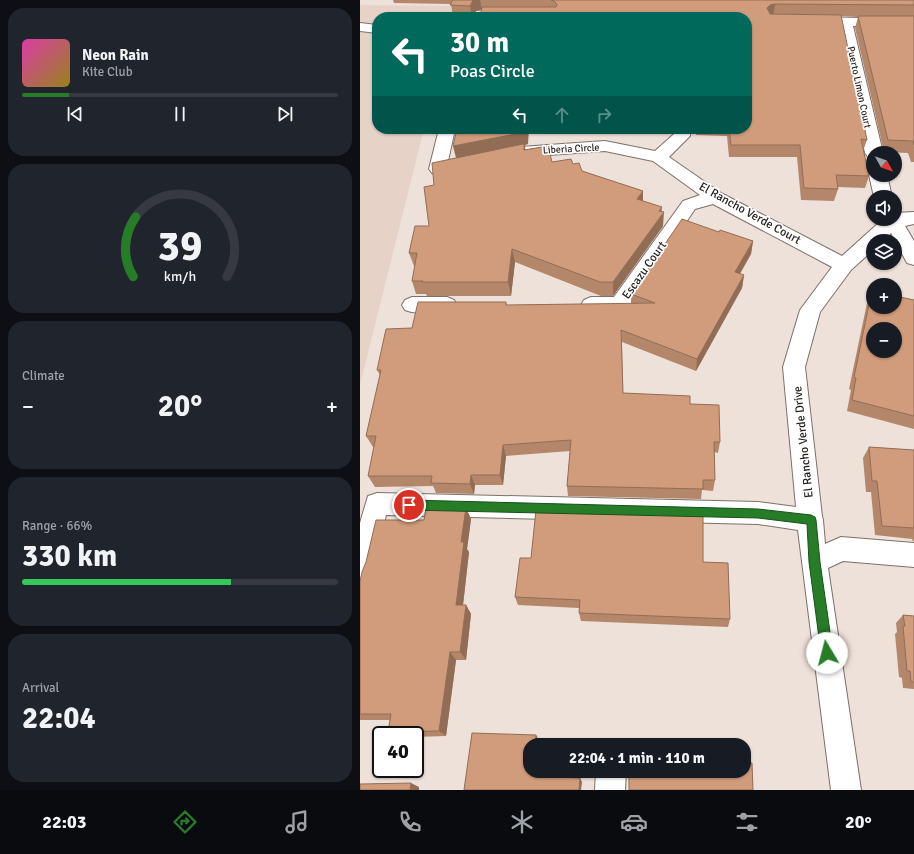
<!DOCTYPE html>
<meta charset="utf-8">
<style>
body{margin:0;font-family:Signika,sans-serif;background:#20242c;color:#f1f3f6;height:100vh;display:flex;flex-direction:column;font-size:15px;white-space:nowrap}
*{box-sizing:border-box;margin:0}
p{font-size:13px;color:#9ea1a6}
.icon{flex:none;width:22px;height:22px;fill:none;stroke:currentColor;stroke-width:2;stroke-linecap:round;stroke-linejoin:round}
.map{position:relative;flex:1;overflow:hidden}
.sheet{display:flex;flex-direction:column;gap:8px;padding:8px;background:#0d0f14;width:360px}
.sheet>*{flex:none}
.guide{position:absolute;left:12px;top:12px;width:380px;height:122px;border-radius:16px;box-shadow:0 1px 3px #0004;background:#00695c;color:#fff;overflow:hidden}
.needle{width:26px;rotate:130deg}
.controls{position:absolute;left:506px;top:146px;display:grid;gap:8px}
.controls a{display:grid;place-items:center;width:36px;height:36px;border-radius:50%;background:#171b24;box-shadow:0 1px 3px #0004;font-size:20px}
.speed{position:absolute;left:12px;top:726px;display:flex;gap:8px;font-size:20px;font-weight:700;text-align:center}
.speed>*{display:grid;place-content:center;width:52px;height:52px;border-radius:50%;background:#171b24;box-shadow:0 1px 3px #0004;line-height:1}
.speed .limit{border:2px solid #111;border-radius:6px;background:#fff;color:#111}
.pin{position:absolute;display:grid;place-items:center;width:34px;height:34px;color:#fff;margin:-17px;border:2px solid #fff;border-radius:50%;box-shadow:0 1px 4px #0007}
.me{position:absolute;width:44px;margin:-22px;rotate:352deg;stroke-linejoin:round;filter:drop-shadow(0 0 3px #0008)}
.turn{display:flex;align-items:center;gap:14px;height:84px;padding:0 12px;font-size:18px}
.turn .icon{width:52px;height:52px;stroke-width:2.5}
.turn b{display:block;font-size:28px;line-height:34px}
.lanes{display:flex;align-items:center;height:38px;padding:0 12px;background:#0003;justify-content:center;gap:20px;direction:ltr}
.lanes .off{opacity:.35}
.big{font-size:30px;font-weight:700;line-height:1.1}
.sheet .card{flex:1;display:flex;flex-direction:column;justify-content:center;gap:6px;min-width:0;padding:0 14px;border-radius:16px;background:#20242c}
.sheet .dial{align-items:center;gap:0}
.dial svg{height:104px;overflow:visible;fill:none;stroke:#363941;stroke-width:7;stroke-linecap:round;text-anchor:middle}
.dial text{fill:#f1f3f6;stroke:none}
.song{display:flex;align-items:center;gap:12px}
.cover{width:48px;height:48px;border-radius:6px;background:linear-gradient(135deg,hsl(320 70% 55%),hsl(50 70% 35%))}
.played{height:4px;border-radius:2px;background:linear-gradient(90deg,#277c28 15%,#363941 15%)}
.keys{display:flex;justify-content:space-around;direction:ltr}
.heat{display:flex;justify-content:space-between;align-items:center;font-size:22px;direction:ltr}
.charge{height:6px;border-radius:3px;background:linear-gradient(90deg,#34c759 66%,#363941 0)}
.trip{position:absolute;left:163px;top:738px;width:228px;height:40px;border-radius:16px;background:#171b24;box-shadow:0 1px 3px #0004;font-weight:700;line-height:40px;text-align:center}
.tab-bar{display:flex;height:64px;justify-content:space-around;align-items:center;background:#090b0e;color:#9ea1a6}
.tab-bar .icon{width:28px;height:28px}
.tab-bar .selected{color:#277c28}
.tab-bar b{font-size:18px;color:#f1f3f6}
main{display:flex;flex:1;min-height:0}
.map>svg:first-child{display:block}
</style>
<main>
<section class="sheet">
<div class="card">
<div class="song"><i class="cover"></i><div><b>Neon Rain</b><p>Kite Club</p></div></div>
<div class="played"></div>
<div class="keys"><svg class="icon" aria-label="previous" viewBox="0 0 24 24"><path d="M18 5L8 12l10 7zM5 5v14"/></svg><svg class="icon" aria-label="pause" viewBox="0 0 24 24"><path d="M8 5v14M16 5v14"/></svg><svg class="icon" aria-label="next" viewBox="0 0 24 24"><path d="M6 5l10 7-10 7zM19 5v14"/></svg></div>
</div>
<div class="card dial"><svg viewBox="0 0 100 80">
<path d="M14 69A42 42 0 1 1 86 69"/>
<path d="M14 69A42 42 0 0 1 16 23" stroke="#277c28"/>
<text x="50" y="56" font-size="32" font-weight="700">39</text>
<text x="50" y="72" font-size="11">km/h</text>
</svg></div>
<div class="card"><p>Climate</p>
<div class="heat"><a>−</a><b class="big">20°</b><a>+</a></div>
</div>
<div class="card"><p>Range · 66%</p><b class="big">330 km</b><div class="charge"></div></div>
<div class="card"><p>Arrival</p><b class="big">22:04</b></div>
</section>
<div class="map">
<svg width="554" height="790" viewBox="0 0 554 790">
<rect width="100%" height="100%" fill="#eee1d9"/>
<!-- built -->
<path fill="#e7d2c7" d="M0,5L95,6L92,17H17V129H64L0,385Z"/>
<g fill="none" stroke-linecap="round" stroke-linejoin="round">
<defs>
<g id="minor">
<path d="M451,17L554,19V27L493,26L523,153H513V158L508,157L505,153L479,26L446,24L444,21L446,18Z"/>
<path d="M0,23L17,25V33L0,31Z"/>
<path d="M79,129H95L88,161L100,158L106,160L109,164L106,168L78,175L72,173L69,169Z"/>
<path d="M314,129H330V136L309,157L361,193L482,256L523,219H535V213L554,212V224L545,226L554,241V265L547,263L531,233L523,241H513V250L491,270L460,312L445,367L462,516L463,520L465,544L481,537L554,543V567L483,561L468,568L501,790H471L438,530L398,524L26,515L13,572L9,581L0,584V523L8,496L17,493L398,502L436,507L423,367L440,310L472,267L353,204L335,209L267,310C254,314 237,314 224,310L221,305L224,300L231,297H254L323,201L340,195L293,161L245,151L160,157L154,156L151,152L154,148L160,147L245,141L295,151L314,134Z"/>
<path d="M512,171H513V175H527L532,197H514L509,175Z"/>
<path d="M52,297H87L94,300L97,305L94,310C80,315 59,315 45,310L42,305L45,300Z"/>
<path d="M236,771H266L265,790H235Z"/>
</g>
</defs>
<!-- minor casing -->
<use href="#minor" stroke="#7c706a" stroke-width="2"/>
<!-- minor -->
<use href="#minor" fill="#fff" fill-rule="evenodd"/>
</g>
<!-- wall -->
<g fill="#b4866a">
<path d="M33,0H554V162H551L548,153L524,152L495,28L498,17L481,16L507,140L503,151L509,176L505,188L478,187V189L474,201L441,200L437,157H369L367,136L336,135V129H387V17L122,10L116,11L112,17H93L91,4L34,3Z"/>
<path d="M168,144L165,145V149L192,162L213,164L222,171L283,191V201L301,211L303,226L253,296H241L155,262L151,296H67L66,294H56L52,281L55,266H54L49,253L69,226L74,185L103,157Z"/>
<path d="M359,232L393,241L391,254L380,274L384,275L382,288L336,371L262,342L263,393L330,404L360,442L358,453L354,452L355,480L353,491L342,490L341,499L208,496L207,486L210,451L146,456L143,485H115L114,494L76,493L73,486L15,487L8,476L14,447H13L6,436L20,375L17,370L52,328L146,302L147,305L271,304V294Z"/>
<path d="M512,290L554,300V429L487,411L491,390L489,389L507,303Z"/>
<path d="M509,447L554,450V542L553,541L552,539L515,535L511,492H506L503,458Z"/>
<path d="M106,508L111,519L107,549L109,552L103,605H106L111,614L106,660H96L86,736L55,737V735H34L28,732L30,720H0V581L64,520Z"/>
<path d="M343,562L370,619L368,627L221,621L219,613V608L158,605L155,597Z"/>
<path d="M543,615L554,616V689L543,688L542,678L539,677L535,634L537,632L536,623Z"/>
</g>
<!-- shaded-wall -->
<g fill="#926d56">
<path d="M113,0H120L122,10L116,11L112,17L110,6Z"/>
<path d="M415,4L413,16L408,17L407,8L410,5Z"/>
<path d="M166,129H169L168,144L165,145L166,157L96,158L93,146Z"/>
<path d="M283,191V205L277,199Z"/>
<path d="M302,207L301,216L304,212L303,226L253,296V282Z"/>
<path d="M393,241L391,254L373,285L375,272Z"/>
<path d="M152,249L155,262L151,296L148,282Z"/>
<path d="M384,275L382,288L336,371L337,359Z"/>
<path d="M143,445L146,456L143,485L140,475Z"/>
<path d="M111,475L115,485L114,494L110,484Z"/>
<path d="M106,508L111,519L107,549L109,552L102,614L96,605L101,542Z"/>
<path d="M106,605L111,614L106,660L100,652Z"/>
<path d="M90,652L96,660L86,736L79,731Z"/>
<path d="M176,735L179,740L178,745H175Z"/>
<path d="M172,771H176L175,780L171,776Z"/>
<path d="M220,778L222,782L221,790H219Z"/>
<path d="M51,783L59,787V790H50Z"/>
</g>
<!-- building -->
<g fill="#d19c7b" stroke="#926d56" fill-rule="evenodd">
<path d="M93,0H113L110,6L90,5Z"/>
<path d="M191,0H554V5L415,4L410,5L407,8L410,14L481,15L507,140L501,139L509,176L476,175L478,189L444,188L440,145H371L369,129H387V17H120L122,7H196L197,4L194,1Z"/>
<path d="M498,16H554V145L553,141L528,140Z"/>
<path d="M97,129H166V132L93,146Z"/>
<path d="M163,144H164V150L188,146L192,162L211,159L213,164L219,163L222,171L283,191L277,199L302,207L299,211L304,212L253,282H240L152,249L148,282H62L63,281H52L57,253H49L55,226H69L64,187L74,185L72,163Z"/>
<path d="M322,219L359,232L360,230L393,241L375,272L384,275L337,359L261,330L263,393L330,396V404L359,405L360,442H354L355,480H343V489L207,486L211,440L143,445L140,475H111L110,484L71,483L72,476H8L16,436H6L21,370H17L26,329L52,328L58,302H146V305L295,303L271,294Z"/>
<path d="M512,290L513,291V307H535V296L554,300V416L492,400L496,378L494,377ZM513,329H535V351H513Z"/>
<path d="M509,447L554,450V528L522,526L517,481H512Z"/>
<path d="M66,507L106,508L101,542H104L96,605H106L100,652H90L79,731L28,732L31,714H0V581L2,572L6,562L16,520H64Z"/>
<path d="M176,510L343,514V562L368,563L370,619L219,613L220,600L155,597L160,558H171Z"/>
<path d="M543,615L554,616V682H551L550,671H547L543,626H545Z"/>
<path d="M112,733L176,735L175,745H170V771H172L171,776L220,778L219,790H104Z"/>
<path d="M313,741L344,742V745H313Z"/>
<path d="M384,762L392,763L393,790H269V771H384Z"/>
<path d="M51,783L50,790H0V784Z"/>
</g>
<!-- route -->
<path fill="#277c28" stroke="#19511a" d="M49,500L398,509L451,515L455,517L456,520L460,562L473,653L471,657L467,659L463,657L461,653L449,562L447,524L398,518L49,510L45,508L44,505L45,502Z"/>
<g text-anchor="middle" stroke-width="3.5" stroke-linejoin="round" paint-order="stroke">
<!-- far-street labels -->
<g font-size="10" fill="#211d1a" stroke="#fff">
<text transform="translate(500 87) rotate(78)" y="4">Puerto Limon Court</text>
<text transform="translate(211 148) rotate(-3)" y="4">Liberia Circle</text>
</g>
<!-- street labels -->
<g font-size="12" fill="#211d1a" stroke="#fff">
<text transform="translate(390 213) rotate(29)" y="4">El Rancho Verde Court</text>
<text transform="translate(284 270) rotate(-55)" y="4">Escazu Court</text>
<text transform="translate(443 442) rotate(-96)" y="4">El Rancho Verde Drive</text>
</g>
</g>
</svg>
<div class="controls">
<a><svg class="needle" viewBox="-14 -14 28 28"><path d="M0-13l5 13h-10z" fill="#e53935"/><path d="M0 13l5-13h-10z" fill="#9ea1a6"/></svg></a>
<a><svg class="icon" aria-label="sound" viewBox="0 0 24 24"><path d="M4 9h4l5-4v14l-5-4H4zM17 9q2 3 0 6"/></svg></a>
<a><svg class="icon" aria-label="layers" viewBox="0 0 24 24"><path d="M12 4l9 5-9 5-9-5zM3 14l9 5 9-5"/></svg></a>
<a>+</a>
<a>−</a>
</div>
<div class="speed"><div class="limit">40</div></div>
<div class="pin" style="left:49px;top:505px;background:#d93025"><svg class="icon" aria-label="arrive" viewBox="0 0 24 24"><path d="M6 21V4h12l-3 4 3 4H6"/></svg></div>
<svg class="me" style="left:467px;top:653px" viewBox="-20 -20 40 40"><circle r="19" fill="#fff"/><path d="M0-13L10 11 0 6-10 11z" fill="#277c28"/></svg>
<div class="trip">22:04 · 1 min · 110 m</div>
<div class="guide">
<div class="turn"><svg class="icon" aria-label="left" viewBox="0 0 24 24"><path d="M17 20v-9H6M10 6l-5 5 5 5"/></svg><div><b>30 m</b>Poas Circle</div></div>
<div class="lanes"><svg class="icon" aria-label="left" viewBox="0 0 24 24"><path d="M17 20v-9H6M10 6l-5 5 5 5"/></svg><svg class="icon off" aria-label="ahead" viewBox="0 0 24 24"><path d="M12 20V5M6 11l6-6 6 6"/></svg><svg class="icon off" aria-label="right" viewBox="0 0 24 24"><path d="M7 20v-9h11M14 6l5 5-5 5"/></svg></div>
</div>
</div>
</main>
<nav class="tab-bar">
<b>22:03</b>
<svg class="icon selected" aria-label="directions" viewBox="0 0 24 24"><path d="M12 3l9 9-9 9-9-9zM9 14v-3h6M13 9l2 2-2 2"/></svg>
<svg class="icon" aria-label="music" viewBox="0 0 24 24"><path d="M9 18V5l10-2v13"/><circle cx="6" cy="18" r="3"/><circle cx="16" cy="16" r="3"/></svg>
<svg class="icon" aria-label="phone" viewBox="0 0 24 24"><path d="M5 4h4l2 5-3 2q2 4 5 5l2-3 5 2v4C11 20 4 13 5 4z"/></svg>
<svg class="icon" aria-label="climate" viewBox="0 0 24 24"><path d="M12 3v18M4 7l16 10M4 17L20 7"/></svg>
<svg class="icon" aria-label="car" viewBox="0 0 24 24"><path d="M5 17H2v-5l4-1 3-4h7l3 4 3 1v5h-3M9 17h6M6 11h13"/><circle cx="7" cy="17" r="2"/><circle cx="17" cy="17" r="2"/></svg>
<svg class="icon" aria-label="filters" viewBox="0 0 24 24"><path d="M4 7h16M4 17h16"/><circle cx="9" cy="7" r="2"/><circle cx="15" cy="17" r="2"/></svg>
<b>20°</b>
</nav>
